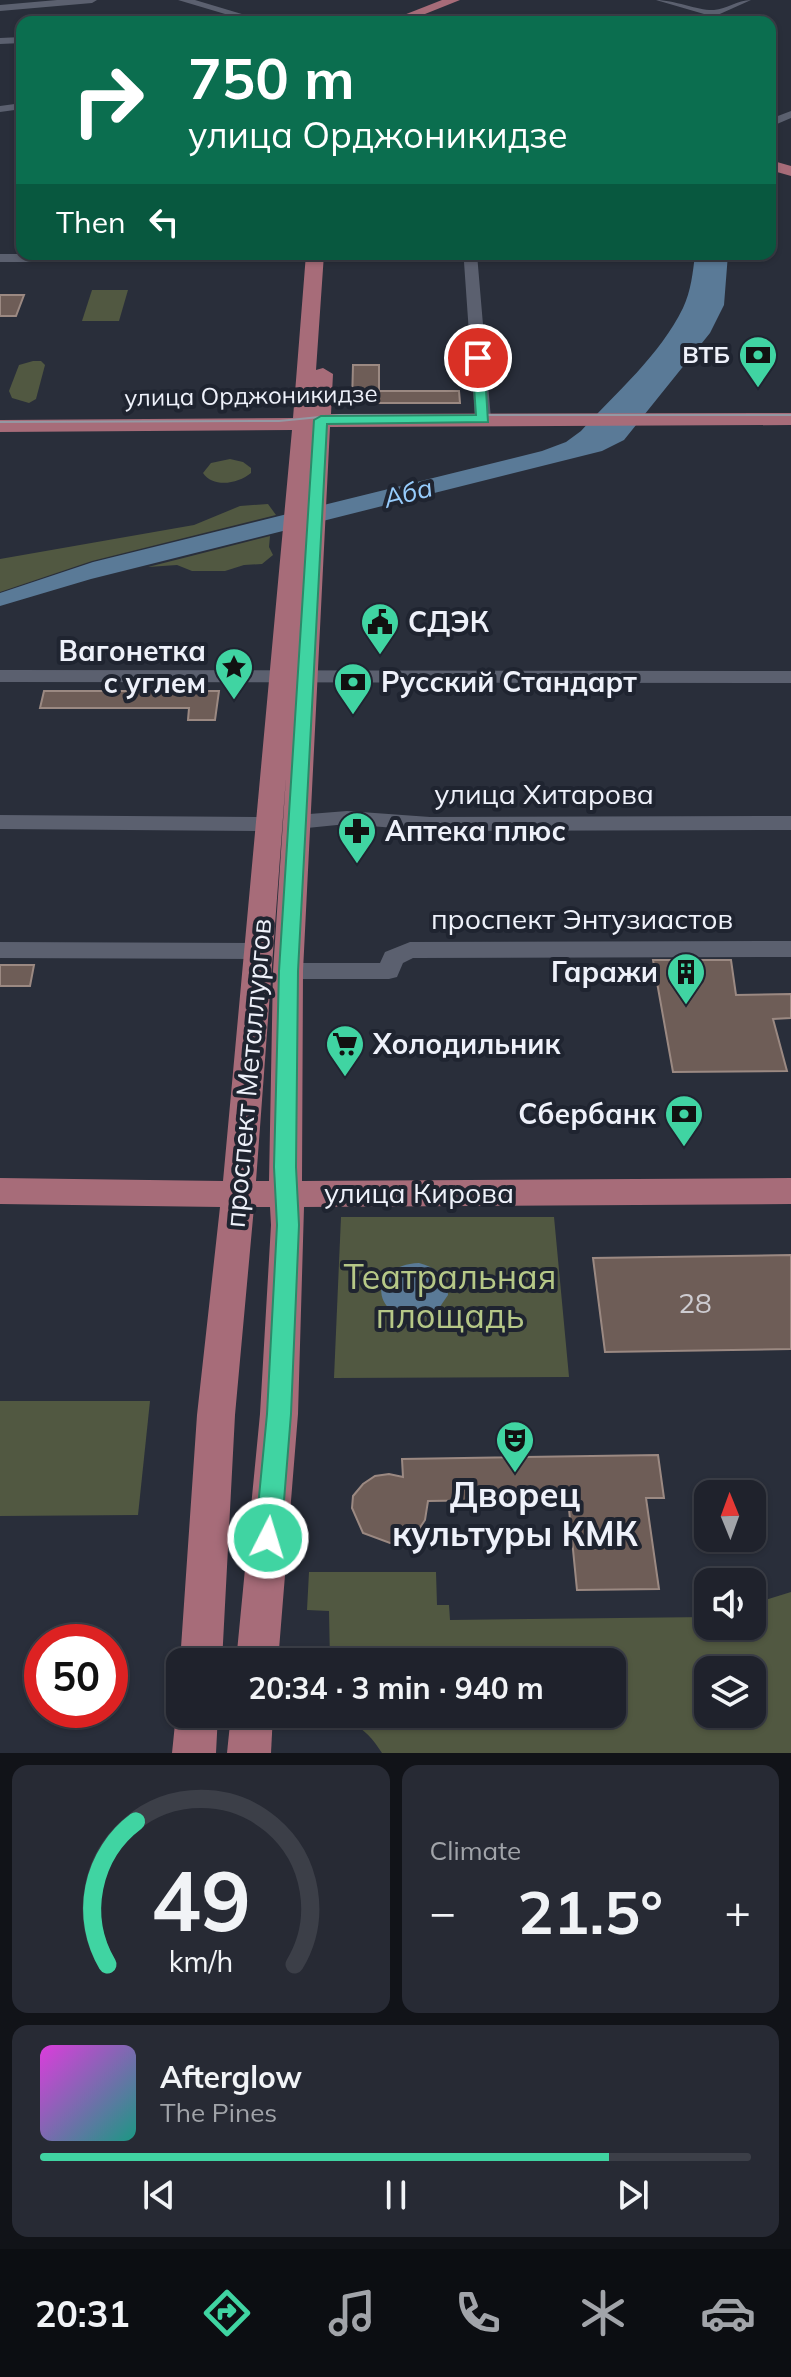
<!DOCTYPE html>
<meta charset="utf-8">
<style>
body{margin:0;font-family:Mulish,sans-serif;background:#272a34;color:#f1f3f6;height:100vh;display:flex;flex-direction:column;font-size:30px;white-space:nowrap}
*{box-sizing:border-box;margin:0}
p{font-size:26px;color:#a1a4a9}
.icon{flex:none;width:44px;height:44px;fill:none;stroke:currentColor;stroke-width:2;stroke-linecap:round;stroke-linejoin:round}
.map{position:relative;height:1753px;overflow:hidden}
.sheet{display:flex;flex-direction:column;gap:12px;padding:12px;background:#111318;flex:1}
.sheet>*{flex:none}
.hud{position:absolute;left:16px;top:16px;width:760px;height:244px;border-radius:16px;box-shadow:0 2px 6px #0004,0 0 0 2px #3c3f48;background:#0b6e4f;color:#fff;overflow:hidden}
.needle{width:52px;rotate:359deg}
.fabs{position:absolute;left:694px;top:1480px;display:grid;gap:16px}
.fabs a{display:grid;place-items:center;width:72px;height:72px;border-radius:16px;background:#1f222c;box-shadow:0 2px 6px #0004,0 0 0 2px #3c3f48;font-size:40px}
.speed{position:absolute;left:24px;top:1624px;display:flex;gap:16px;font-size:40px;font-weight:700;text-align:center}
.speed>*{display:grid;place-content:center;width:104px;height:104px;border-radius:50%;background:#1f222c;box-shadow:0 2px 6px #0004,0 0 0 2px #3c3f48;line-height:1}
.speed .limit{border:12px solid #d22;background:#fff;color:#111}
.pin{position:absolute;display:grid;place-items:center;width:68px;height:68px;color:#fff;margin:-34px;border:4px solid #fff;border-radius:50%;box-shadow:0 2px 8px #0007}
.me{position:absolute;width:88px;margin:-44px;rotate:5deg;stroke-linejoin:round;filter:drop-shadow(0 0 6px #0008)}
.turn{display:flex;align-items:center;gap:28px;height:168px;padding:0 40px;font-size:36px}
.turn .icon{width:104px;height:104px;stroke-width:2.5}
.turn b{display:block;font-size:56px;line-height:68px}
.then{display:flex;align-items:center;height:76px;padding:0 40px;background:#0003;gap:16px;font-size:30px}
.big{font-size:60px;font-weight:700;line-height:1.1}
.sheet .widget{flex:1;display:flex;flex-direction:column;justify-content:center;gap:12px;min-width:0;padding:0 28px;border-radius:16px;background:#272a34}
.sheet .dial{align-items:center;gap:0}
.dial svg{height:208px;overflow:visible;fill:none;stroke:#3c3f48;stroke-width:7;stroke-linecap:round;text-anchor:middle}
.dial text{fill:#f1f3f6;stroke:none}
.song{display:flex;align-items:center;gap:24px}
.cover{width:96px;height:96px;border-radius:12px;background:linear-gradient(135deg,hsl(300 70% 55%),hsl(170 70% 35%))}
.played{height:8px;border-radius:4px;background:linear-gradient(90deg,#40d4a2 80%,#3c3f48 80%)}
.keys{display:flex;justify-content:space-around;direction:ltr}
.heat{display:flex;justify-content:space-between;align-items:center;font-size:44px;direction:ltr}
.sheet .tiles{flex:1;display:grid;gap:12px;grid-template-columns:1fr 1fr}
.widget:last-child{grid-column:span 2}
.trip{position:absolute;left:166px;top:1648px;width:460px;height:80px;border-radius:16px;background:#1f222c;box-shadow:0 2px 6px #0004,0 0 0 2px #3c3f48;font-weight:700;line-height:80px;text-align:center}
.dock{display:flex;height:128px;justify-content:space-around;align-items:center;background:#0c0e12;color:#a1a4a9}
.dock .icon{width:56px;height:56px}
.dock .active{color:#40d4a2}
.dock b{font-size:36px;color:#f1f3f6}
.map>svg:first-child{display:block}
</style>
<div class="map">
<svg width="791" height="1753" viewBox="0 0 791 1753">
<rect width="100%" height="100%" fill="#292e3a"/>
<!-- green -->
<g fill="#515841" fill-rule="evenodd">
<path d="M92,290H128L119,321H82Z"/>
<path d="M33,361H41L45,365L36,399L29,403L12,398L9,391L19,365Z"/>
<path d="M230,459L243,462L251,468V473C238,484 213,488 203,473L211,463Z"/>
<path d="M268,504L276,515L92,561L0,592V559L194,525L240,506Z"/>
<path d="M270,536L269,547L273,555L262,564L244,565L225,571H192L177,565L148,567Z"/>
<path d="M341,1217H554L569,1377L334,1378Z"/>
<path d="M0,1401H150L138,1515L0,1516Z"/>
<path d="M309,1572H436L437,1605H449L450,1620L708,1617V1626H752V1604L791,1592V1753H382C363,1722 344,1716 308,1717V1714H612V1662H330L329,1611L307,1610ZM708,1670H752V1714H708Z"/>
</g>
<!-- water -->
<g fill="#5a7a97">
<path d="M695,254H728L724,305L710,333L624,440L602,451L91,579L0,606V593L93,562L542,451L566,442L581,431C616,393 660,355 683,308C691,291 693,272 695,254Z"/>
<path d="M419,1263C437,1268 447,1276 448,1295L435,1314C379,1336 356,1266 419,1263Z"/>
</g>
<!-- building -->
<g fill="#6e5d57" stroke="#9b8982" stroke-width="2">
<path d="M0,295H24L16,316H0Z"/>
<path d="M353,365H379V391H459L460,403H352Z"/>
<path d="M44,691H219L215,720H188L189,708H40Z"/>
<path d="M653,960H731L736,995L791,994V1018L773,1019L787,1071L673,1072Z"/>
<path d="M0,965H34L30,986H0Z"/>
<path d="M791,1255V1349L605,1352L593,1258Z"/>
<path d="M658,1455L664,1498H646L659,1589L577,1590L568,1499L428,1501L425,1520L417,1532L406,1540L390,1543L363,1533L352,1508L353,1496L363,1484L375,1476L389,1474L403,1477L402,1459Z"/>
</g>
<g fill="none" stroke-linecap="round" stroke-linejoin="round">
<!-- minor -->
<g fill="#5b606f" fill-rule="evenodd">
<path d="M57,0H97L92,3L0,11V5Z"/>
<path d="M178,0H195L269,22H252Z"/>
<path d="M656,0C674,0 700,11 714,10C727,9 737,0 751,0L702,22H688L704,14Z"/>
<path d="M22,37V43L0,44V38Z"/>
<path d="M22,103V109L0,112V106Z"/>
<path d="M791,111V118L770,127V119Z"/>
<path d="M0,254H314L321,258L314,262H0Z"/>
<path d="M331,254H477L491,419L489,422H477L475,419L464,262L326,261L324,258Z"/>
<path d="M0,670L791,671V683L0,682Z"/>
<path d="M347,811L430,817L791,816V830L430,831L347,824L297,829L286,822L297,815Z"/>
<path d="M0,815L268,817L279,824L268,831L0,829Z"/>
<path d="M791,941V957L413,958L403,963L397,977L389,979H288L280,977L276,971L280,965L288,963H380L385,952L410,942Z"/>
<path d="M0,942L258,943L266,945L270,951L266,957L258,959L0,958Z"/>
</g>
<!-- major -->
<g fill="#a76c79" fill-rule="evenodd">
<path d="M442,0H460L405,22H386Z"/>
<path d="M770,160L791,166V176L770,170Z"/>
<path d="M306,254H324L316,370L323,368L333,374L331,414L791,413V425L330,427L303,971L302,1181L791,1178V1204L304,1207L298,1414L278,1662H236L260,1414L271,1225L270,1207H254L235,1415L222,1662H180L197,1415L220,1207L0,1204V1178L223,1181L292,430L0,432V420L293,418ZM286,777L273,971L269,1181H256Z"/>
<path d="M180,1704V1714H218L216,1753H172L176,1714Z"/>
<path d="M231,1714H273L271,1753H227Z"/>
</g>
<!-- tram -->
<path stroke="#9498a3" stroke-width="2" d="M0,422L279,421L340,415H791"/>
</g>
<!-- route -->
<path fill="#40d4a2" stroke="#2a8a69" stroke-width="2" d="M478,354L484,358L488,422L327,424L298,971L296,1167L299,1225L291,1414L281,1538L277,1546L268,1550L259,1546L255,1538L267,1414L277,1225L274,1167L279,971L314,420L321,416L476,415L472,358Z"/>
<!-- icons -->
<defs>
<symbol id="bank-pin" viewBox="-11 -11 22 30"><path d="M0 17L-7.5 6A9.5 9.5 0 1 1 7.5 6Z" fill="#40d4a2" stroke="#1f2430"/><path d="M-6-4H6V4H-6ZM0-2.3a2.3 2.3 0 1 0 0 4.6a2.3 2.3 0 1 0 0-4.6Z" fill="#111"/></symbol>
<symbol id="civic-pin" viewBox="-11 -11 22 30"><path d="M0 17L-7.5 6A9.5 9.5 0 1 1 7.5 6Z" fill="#40d4a2" stroke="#1f2430"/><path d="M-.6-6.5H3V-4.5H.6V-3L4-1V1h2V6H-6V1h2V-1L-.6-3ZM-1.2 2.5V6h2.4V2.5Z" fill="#111"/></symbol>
<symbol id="sight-pin" viewBox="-11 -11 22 30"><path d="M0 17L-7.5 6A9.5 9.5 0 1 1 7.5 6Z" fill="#40d4a2" stroke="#1f2430"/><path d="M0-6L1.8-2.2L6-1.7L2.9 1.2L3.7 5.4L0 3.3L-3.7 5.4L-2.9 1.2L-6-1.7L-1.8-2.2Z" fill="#111"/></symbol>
<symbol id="pharmacy-pin" viewBox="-11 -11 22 30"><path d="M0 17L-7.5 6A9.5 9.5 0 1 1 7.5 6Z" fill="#40d4a2" stroke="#1f2430"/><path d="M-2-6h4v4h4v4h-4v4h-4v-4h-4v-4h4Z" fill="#111"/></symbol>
<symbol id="building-pin" viewBox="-11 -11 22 30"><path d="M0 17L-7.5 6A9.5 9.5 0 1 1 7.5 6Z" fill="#40d4a2" stroke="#1f2430"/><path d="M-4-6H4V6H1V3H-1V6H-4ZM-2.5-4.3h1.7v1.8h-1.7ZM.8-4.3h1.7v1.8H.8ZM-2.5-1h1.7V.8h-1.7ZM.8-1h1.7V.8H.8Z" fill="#111"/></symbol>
<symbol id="supermarket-pin" viewBox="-11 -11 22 30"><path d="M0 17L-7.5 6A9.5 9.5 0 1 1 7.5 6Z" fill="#40d4a2" stroke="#1f2430"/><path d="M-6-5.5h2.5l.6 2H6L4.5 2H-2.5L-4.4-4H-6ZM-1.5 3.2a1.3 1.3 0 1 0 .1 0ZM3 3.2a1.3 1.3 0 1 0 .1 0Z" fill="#111"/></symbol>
<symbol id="theatre-pin" viewBox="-11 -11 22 30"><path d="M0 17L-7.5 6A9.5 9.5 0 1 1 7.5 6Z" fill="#40d4a2" stroke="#1f2430"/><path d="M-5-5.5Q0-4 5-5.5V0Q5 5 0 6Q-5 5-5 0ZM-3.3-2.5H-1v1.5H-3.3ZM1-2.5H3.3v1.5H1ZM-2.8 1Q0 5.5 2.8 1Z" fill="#111"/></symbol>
</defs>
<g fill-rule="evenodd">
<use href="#bank-pin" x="736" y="333" width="44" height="60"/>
<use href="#civic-pin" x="358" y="600" width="44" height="60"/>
<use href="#sight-pin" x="212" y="645" width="44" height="60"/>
<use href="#bank-pin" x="331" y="660" width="44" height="60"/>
<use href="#pharmacy-pin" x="335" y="809" width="44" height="60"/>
<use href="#building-pin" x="664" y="950" width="44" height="60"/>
<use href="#supermarket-pin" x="323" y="1022" width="44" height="60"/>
<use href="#bank-pin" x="662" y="1092" width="44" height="60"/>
<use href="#theatre-pin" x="493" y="1418" width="44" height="60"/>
</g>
<g text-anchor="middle" stroke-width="8" stroke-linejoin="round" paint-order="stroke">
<!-- far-poi labels -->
<g font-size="24" font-weight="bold" fill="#eef1fa" stroke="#1f2430" text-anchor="end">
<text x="730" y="363">ВТБ</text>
</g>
<!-- far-street labels -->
<g font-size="24" fill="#eef1fa" stroke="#1f2430">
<text transform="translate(251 396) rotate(-1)" y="8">улица Орджоникидзе</text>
</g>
<!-- far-water labels -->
<g font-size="26" font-style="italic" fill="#97ccfc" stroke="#1f2430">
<text transform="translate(408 493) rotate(-15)" y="9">Аба</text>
</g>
<!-- poi labels -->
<g font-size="28" font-weight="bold" fill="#eef1fa" stroke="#1f2430" text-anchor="start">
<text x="408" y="632">СДЭК</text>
<text x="206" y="661" text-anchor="end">Вагонетка<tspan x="206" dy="32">с углем</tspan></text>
<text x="381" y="692">Русский Стандарт</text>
<text x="385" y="841">Аптека плюс</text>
<text x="658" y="982" text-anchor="end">Гаражи</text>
<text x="373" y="1054">Холодильник</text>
<text x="656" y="1124" text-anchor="end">Сбербанк</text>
</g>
<!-- street labels -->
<g font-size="28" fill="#eef1fa" stroke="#1f2430">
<text x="544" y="804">улица Хитарова</text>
<text x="582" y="929">проспект Энтузиастов</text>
<text transform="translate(248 1073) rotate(-85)" y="10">проспект Металлургов</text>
<text x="419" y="1203">улица Кирова</text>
</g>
<!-- near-number labels -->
<g font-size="28" fill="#ceccd1">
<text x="695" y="1313">28</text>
</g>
<!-- near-park labels -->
<g font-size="34" fill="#b6c887" stroke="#1f2430">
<text x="450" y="1289">Театральная<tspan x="450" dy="39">площадь</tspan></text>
</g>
<!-- near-poi labels -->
<g font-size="34" font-weight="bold" fill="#eef1fa" stroke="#1f2430">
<text x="515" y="1507">Дворец<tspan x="515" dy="39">культуры КМК</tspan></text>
</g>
</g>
</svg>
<div class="fabs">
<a><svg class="needle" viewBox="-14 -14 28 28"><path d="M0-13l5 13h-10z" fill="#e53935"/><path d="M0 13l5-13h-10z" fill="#a1a4a9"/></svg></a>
<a><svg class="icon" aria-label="sound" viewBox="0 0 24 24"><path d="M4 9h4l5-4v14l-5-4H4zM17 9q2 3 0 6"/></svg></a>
<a><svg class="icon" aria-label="layers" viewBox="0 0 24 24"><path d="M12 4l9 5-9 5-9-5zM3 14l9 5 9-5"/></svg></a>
</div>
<div class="speed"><div class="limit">50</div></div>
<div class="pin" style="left:478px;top:358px;background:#d93025"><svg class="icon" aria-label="arrive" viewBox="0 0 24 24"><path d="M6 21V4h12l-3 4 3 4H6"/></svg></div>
<svg class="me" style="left:268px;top:1538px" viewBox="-20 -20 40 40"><circle r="17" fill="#40d4a2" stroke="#fff" stroke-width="3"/><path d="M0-11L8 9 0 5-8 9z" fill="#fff"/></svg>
<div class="trip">20:34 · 3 min · 940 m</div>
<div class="hud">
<div class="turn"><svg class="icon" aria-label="right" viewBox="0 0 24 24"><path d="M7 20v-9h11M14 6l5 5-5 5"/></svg><div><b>750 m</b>улица Орджоникидзе</div></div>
<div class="then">Then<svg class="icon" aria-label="left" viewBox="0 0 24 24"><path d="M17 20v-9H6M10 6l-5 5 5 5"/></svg></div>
</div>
</div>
<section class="sheet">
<div class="tiles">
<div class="widget dial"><svg viewBox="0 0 100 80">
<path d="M14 69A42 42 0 1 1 86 69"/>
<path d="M14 69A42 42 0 0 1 25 14" stroke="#40d4a2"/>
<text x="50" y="56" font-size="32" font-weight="700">49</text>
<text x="50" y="72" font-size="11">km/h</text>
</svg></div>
<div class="widget"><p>Climate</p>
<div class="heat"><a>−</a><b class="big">21.5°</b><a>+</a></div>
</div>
<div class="widget">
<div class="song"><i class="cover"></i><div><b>Afterglow</b><p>The Pines</p></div></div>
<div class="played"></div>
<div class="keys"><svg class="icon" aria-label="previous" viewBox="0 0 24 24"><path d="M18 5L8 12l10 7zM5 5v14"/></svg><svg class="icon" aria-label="pause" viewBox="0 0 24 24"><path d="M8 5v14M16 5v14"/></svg><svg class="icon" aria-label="next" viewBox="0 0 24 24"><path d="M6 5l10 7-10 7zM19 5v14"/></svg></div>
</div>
</div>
</section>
<nav class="dock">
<b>20:31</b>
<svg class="icon active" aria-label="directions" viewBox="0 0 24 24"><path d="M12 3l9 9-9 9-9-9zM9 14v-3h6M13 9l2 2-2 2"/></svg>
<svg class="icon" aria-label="music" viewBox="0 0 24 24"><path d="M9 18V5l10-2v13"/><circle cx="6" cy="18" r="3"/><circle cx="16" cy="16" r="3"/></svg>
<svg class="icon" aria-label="phone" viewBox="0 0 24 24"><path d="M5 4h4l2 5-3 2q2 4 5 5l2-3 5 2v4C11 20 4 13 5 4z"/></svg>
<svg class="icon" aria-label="climate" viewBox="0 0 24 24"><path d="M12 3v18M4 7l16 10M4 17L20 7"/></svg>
<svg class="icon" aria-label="car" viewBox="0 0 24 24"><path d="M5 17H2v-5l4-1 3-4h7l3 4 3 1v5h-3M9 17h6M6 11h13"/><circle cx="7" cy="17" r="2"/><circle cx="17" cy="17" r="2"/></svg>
</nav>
